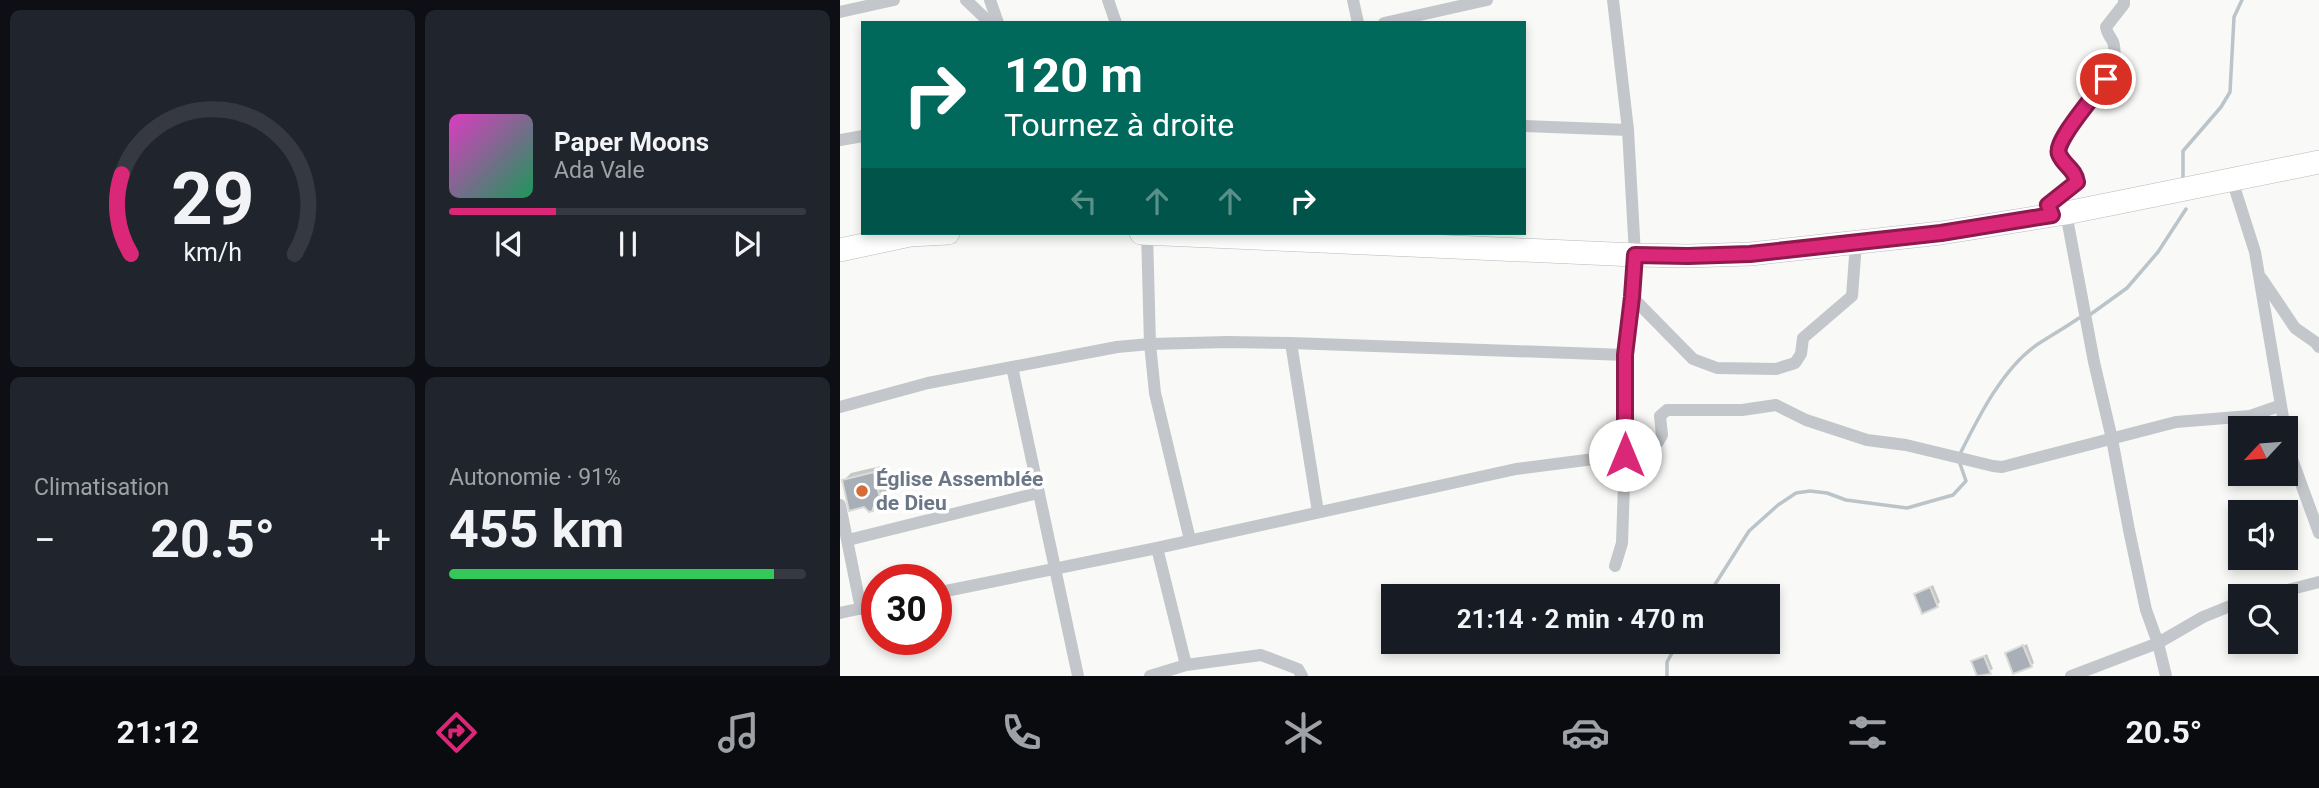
<!DOCTYPE html>
<html lang="fr">
<meta charset="utf-8">
<style>
body{margin:0;font-family:Roboto,sans-serif;background:#20242c;color:#f1f3f6;height:100vh;display:flex;flex-direction:column;font-size:26px;white-space:nowrap}
*{box-sizing:border-box;margin:0}
p{font-size:23px;color:#9ea1a6}
.icon{flex:none;width:38px;height:38px;fill:none;stroke:currentColor;stroke-width:2;stroke-linecap:round;stroke-linejoin:round}
.map{position:relative;flex:1;overflow:hidden}
.panel{display:flex;flex-direction:column;gap:10px;padding:10px;background:#0d0f14;width:840px}
.panel>*{flex:none}
.banner{position:absolute;left:21px;top:21px;width:665px;height:214px;border-radius:0px;box-shadow:0 4px 10px #0003;background:#00695c;color:#fff;overflow:hidden}
.needle{width:46px;rotate:244deg}
.fabs{position:absolute;left:1388px;top:416px;display:grid;gap:14px}
.fabs a{display:grid;place-items:center;width:70px;height:70px;border-radius:0px;background:#171b24;box-shadow:0 4px 10px #0003;font-size:35px}
.speed{position:absolute;left:21px;top:564px;display:flex;gap:14px;font-size:35px;font-weight:700;text-align:center}
.speed>*{display:grid;place-content:center;width:91px;height:91px;border-radius:50%;background:#171b24;box-shadow:0 4px 10px #0003;line-height:1}
.speed .limit{border:10px solid #d22;background:#fff;color:#111}
.pin{position:absolute;display:grid;place-items:center;width:60px;height:60px;color:#fff;margin:-30px;border:4px solid #fff;border-radius:50%;box-shadow:0 2px 7px #0007}
.me{position:absolute;width:77px;margin:-38px;rotate:0deg;stroke-linejoin:round;filter:drop-shadow(0 0 5px #0008)}
.turn{display:flex;align-items:center;gap:24px;height:147px;padding:0 28px;font-size:32px}
.turn .icon{width:91px;height:91px;stroke-width:2.5}
.turn b{display:block;font-size:49px;line-height:60px}
.lanes{display:flex;align-items:center;height:66px;padding:0 28px;background:#0003;justify-content:center;gap:35px;direction:ltr}
.lanes .off{opacity:.35}
.big{font-size:52px;font-weight:700;line-height:1.1}
.panel .tile{flex:1;display:flex;flex-direction:column;justify-content:center;gap:10px;min-width:0;padding:0 24px;border-radius:10px;background:#20242c}
.panel .dial{align-items:center;gap:0}
.dial svg{height:182px;overflow:visible;fill:none;stroke:#363941;stroke-width:7;stroke-linecap:round;text-anchor:middle}
.dial text{fill:#f1f3f6;stroke:none}
.song{display:flex;align-items:center;gap:21px}
.cover{width:84px;height:84px;border-radius:10px;background:linear-gradient(135deg,hsl(310 70% 55%),hsl(150 70% 35%))}
.played{height:7px;border-radius:4px;background:linear-gradient(90deg,#db2777 30%,#363941 30%)}
.keys{display:flex;justify-content:space-around;direction:ltr}
.heat{display:flex;justify-content:space-between;align-items:center;font-size:38px;direction:ltr}
.charge{height:10px;border-radius:5px;background:linear-gradient(90deg,#34c759 91%,#363941 0)}
.panel .tiles{flex:1;display:grid;gap:10px;grid-template-columns:repeat(2,1fr)}
.trip{position:absolute;left:541px;top:584px;width:399px;height:70px;border-radius:0px;background:#171b24;box-shadow:0 4px 10px #0003;font-weight:700;line-height:70px;text-align:center}
.tab-bar{display:flex;height:112px;justify-content:space-around;align-items:center;background:#090b0e;color:#9ea1a6}
.tab-bar .icon{width:49px;height:49px}
.tab-bar .current{color:#db2777}
.tab-bar b{font-size:32px;color:#f1f3f6}
main{display:flex;flex:1;min-height:0}
.map>svg:first-child{display:block}
</style>
<main>
<section class="panel">
<div class="tiles">
<div class="tile dial"><svg viewBox="0 0 100 80">
<path d="M14 69A42 42 0 1 1 86 69"/>
<path d="M14 69A42 42 0 0 1 10 34" stroke="#db2777"/>
<text x="50" y="56" font-size="32" font-weight="700">29</text>
<text x="50" y="72" font-size="11">km/h</text>
</svg></div>
<div class="tile">
<div class="song"><i class="cover"></i><div><b>Paper Moons</b><p>Ada Vale</p></div></div>
<div class="played"></div>
<div class="keys"><svg class="icon" aria-label="previous" viewBox="0 0 24 24"><path d="M18 5L8 12l10 7zM5 5v14"/></svg><svg class="icon" aria-label="pause" viewBox="0 0 24 24"><path d="M8 5v14M16 5v14"/></svg><svg class="icon" aria-label="next" viewBox="0 0 24 24"><path d="M6 5l10 7-10 7zM19 5v14"/></svg></div>
</div>
<div class="tile"><p>Climatisation</p>
<div class="heat"><a>−</a><b class="big">20.5°</b><a>+</a></div>
</div>
<div class="tile"><p>Autonomie · 91%</p><b class="big">455 km</b><div class="charge"></div></div>
</div>
</section>
<div class="map">
<svg width="1479" height="676" viewBox="0 0 1479 676">
<rect width="100%" height="100%" fill="#f9f9f7"/>
<!-- shadow -->
<g fill="#0003">
<path d="M41,466L48,494L32,509L4,480L11,473Z"/>
<path d="M1093,585L1100,602L1097,605L1076,595Z"/>
<path d="M1187,644L1194,663L1191,666L1167,653Z"/>
<path d="M1147,654L1153,669L1138,676L1133,662Z"/>
</g>
<g fill="none" stroke-linecap="round" stroke-linejoin="round">
<!-- stream -->
<g stroke="#bbc4c9" stroke-width="3.5">
<path d="M1343,182V151L1381,107L1390,92L1394,17L1402,0"/>
<path d="M1251,314L1287,288L1318,252L1346,209"/>
<path d="M867,597L909,531L938,505L956,493L970,491L987,493L1006,500L1067,508L1113,495L1126,481L1118,458C1137,420 1162,368 1198,344C1212,335 1226,327 1239,318"/>
<path d="M827,676V662L838,642"/>
</g>
</g>
<!-- building -->
<g fill="#a9afb6" stroke="#dbdbd9" stroke-width="2">
<path d="M34,472L41,503L36,504L37,507L33,508V511L29,512L24,507L9,511L2,480Z"/>
<path d="M1090,587L1098,607L1082,614L1074,594Z"/>
<path d="M1183,645L1192,667L1173,674L1165,653Z"/>
<path d="M1144,656L1151,674L1137,676L1131,661Z"/>
</g>
<g fill="none" stroke-linecap="round" stroke-linejoin="round">
<defs>
<g id="highway">
<path d="M301,233L795,255L848,256L910,254L1101,233L1226,213L1479,162"/>
<path d="M0,250L70,235L108,233"/>
</g>
</defs>
<!-- highway casing -->
<use href="#highway" stroke="#b6b9bd" stroke-width="24"/>
<!-- street -->
<g stroke="#c3c6ca" stroke-width="12">
<path d="M126,0L150,23"/>
<path d="M150,0L158,23"/>
<path d="M268,0L276,23"/>
<path d="M513,0L518,23"/>
<path d="M773,0L788,130L795,255L792,297L785,355V455L782,543L775,566"/>
<path d="M0,12L54,0"/>
<path d="M544,23L647,0"/>
<path d="M684,126L788,130"/>
<path d="M0,140L23,136"/>
<path d="M1392,180L1415,252L1445,429"/>
<path d="M1226,213L1254,362L1272,439L1289,530L1306,610L1318,643L1326,676"/>
<path d="M1212,215L1208,206L1237,182C1235,168 1218,160 1218,150C1217,129 1270,90 1274,63C1275,58 1275,47 1273,42C1270,36 1267,34 1266,27L1284,4V0"/>
<path d="M307,233L310,344L315,393L350,540"/>
<path d="M1422,279L1455,328L1475,342L1479,347"/>
<path d="M792,297L853,359L877,368L936,369L955,363L961,354L963,338L1012,296L1016,243"/>
<path d="M451,343L478,512"/>
<path d="M172,367L238,676"/>
<path d="M0,407L88,383L277,347L310,344L388,342L451,343L785,355"/>
<path d="M1446,432L1452,459L1479,533"/>
<path d="M0,505L21,609"/>
<path d="M8,540L198,493"/>
<path d="M317,548L346,665"/>
<path d="M96,593L317,548L676,469L785,455L818,442L822,435L820,416L827,410H902L936,405L966,420L1027,440L1066,445L1153,466L1162,467L1336,422L1410,416L1439,406"/>
<path d="M1420,597L1479,582"/>
<path d="M0,613L37,605"/>
<path d="M310,676L346,665L421,655L458,669L462,676"/>
<path d="M1231,676L1318,643L1363,617L1400,602"/>
</g>
<!-- highway -->
<use href="#highway" stroke="#fff" stroke-width="23"/>
</g>
<g fill="none" stroke-linecap="round" stroke-linejoin="round">
<defs>
<path id="route" d="M785,455V355L792,297L795,255L848,256L910,254L1101,233L1212,215L1208,205L1237,182C1235,169 1224,166 1219,154C1213,142 1258,92 1266,79"/>
</defs>
<!-- route casing -->
<use href="#route" stroke="#8e194d" stroke-width="18"/>
<!-- route -->
<use href="#route" stroke="#db2777" stroke-width="12"/>
</g>
<!-- markers -->
<circle fill="#d66b3a" stroke="#fff" stroke-width="2.5" cx="22" cy="491" r="7"/>
<g text-anchor="middle" stroke-width="7" stroke-linejoin="round" paint-order="stroke">
<!-- poi labels -->
<g font-size="21" font-weight="bold" fill="#6b7786" stroke="#fff" text-anchor="start">
<text x="36" y="486">Église Assemblée<tspan x="36" dy="24">de Dieu</tspan></text>
</g>
</g>
</svg>
<div class="fabs">
<a><svg class="needle" viewBox="-14 -14 28 28"><path d="M0-13l5 13h-10z" fill="#e53935"/><path d="M0 13l5-13h-10z" fill="#9ea1a6"/></svg></a>
<a><svg class="icon" aria-label="sound" viewBox="0 0 24 24"><path d="M4 9h4l5-4v14l-5-4H4zM17 9q2 3 0 6"/></svg></a>
<a><svg class="icon" aria-label="search" viewBox="0 0 24 24"><circle cx="10" cy="10" r="6"/><path d="M15 15l6 6"/></svg></a>
</div>
<div class="speed"><div class="limit">30</div></div>
<div class="pin" style="left:1266px;top:79px;background:#d93025"><svg class="icon" aria-label="arrive" viewBox="0 0 24 24"><path d="M6 21V4h12l-3 4 3 4H6"/></svg></div>
<svg class="me" style="left:785px;top:455px" viewBox="-20 -20 40 40"><circle r="19" fill="#fff"/><path d="M0-13L10 11 0 6-10 11z" fill="#db2777"/></svg>
<div class="trip">21:14 · 2 min · 470 m</div>
<div class="banner">
<div class="turn"><svg class="icon" aria-label="right" viewBox="0 0 24 24"><path d="M7 20v-9h11M14 6l5 5-5 5"/></svg><div><b>120 m</b>Tournez à droite</div></div>
<div class="lanes"><svg class="icon off" aria-label="left" viewBox="0 0 24 24"><path d="M17 20v-9H6M10 6l-5 5 5 5"/></svg><svg class="icon off" aria-label="ahead" viewBox="0 0 24 24"><path d="M12 20V5M6 11l6-6 6 6"/></svg><svg class="icon off" aria-label="ahead" viewBox="0 0 24 24"><path d="M12 20V5M6 11l6-6 6 6"/></svg><svg class="icon" aria-label="right" viewBox="0 0 24 24"><path d="M7 20v-9h11M14 6l5 5-5 5"/></svg></div>
</div>
</div>
</main>
<nav class="tab-bar">
<b>21:12</b>
<svg class="icon current" aria-label="directions" viewBox="0 0 24 24"><path d="M12 3l9 9-9 9-9-9zM9 14v-3h6M13 9l2 2-2 2"/></svg>
<svg class="icon" aria-label="music" viewBox="0 0 24 24"><path d="M9 18V5l10-2v13"/><circle cx="6" cy="18" r="3"/><circle cx="16" cy="16" r="3"/></svg>
<svg class="icon" aria-label="phone" viewBox="0 0 24 24"><path d="M5 4h4l2 5-3 2q2 4 5 5l2-3 5 2v4C11 20 4 13 5 4z"/></svg>
<svg class="icon" aria-label="climate" viewBox="0 0 24 24"><path d="M12 3v18M4 7l16 10M4 17L20 7"/></svg>
<svg class="icon" aria-label="car" viewBox="0 0 24 24"><path d="M5 17H2v-5l4-1 3-4h7l3 4 3 1v5h-3M9 17h6M6 11h13"/><circle cx="7" cy="17" r="2"/><circle cx="17" cy="17" r="2"/></svg>
<svg class="icon" aria-label="filters" viewBox="0 0 24 24"><path d="M4 7h16M4 17h16"/><circle cx="9" cy="7" r="2"/><circle cx="15" cy="17" r="2"/></svg>
<b>20.5°</b>
</nav>
